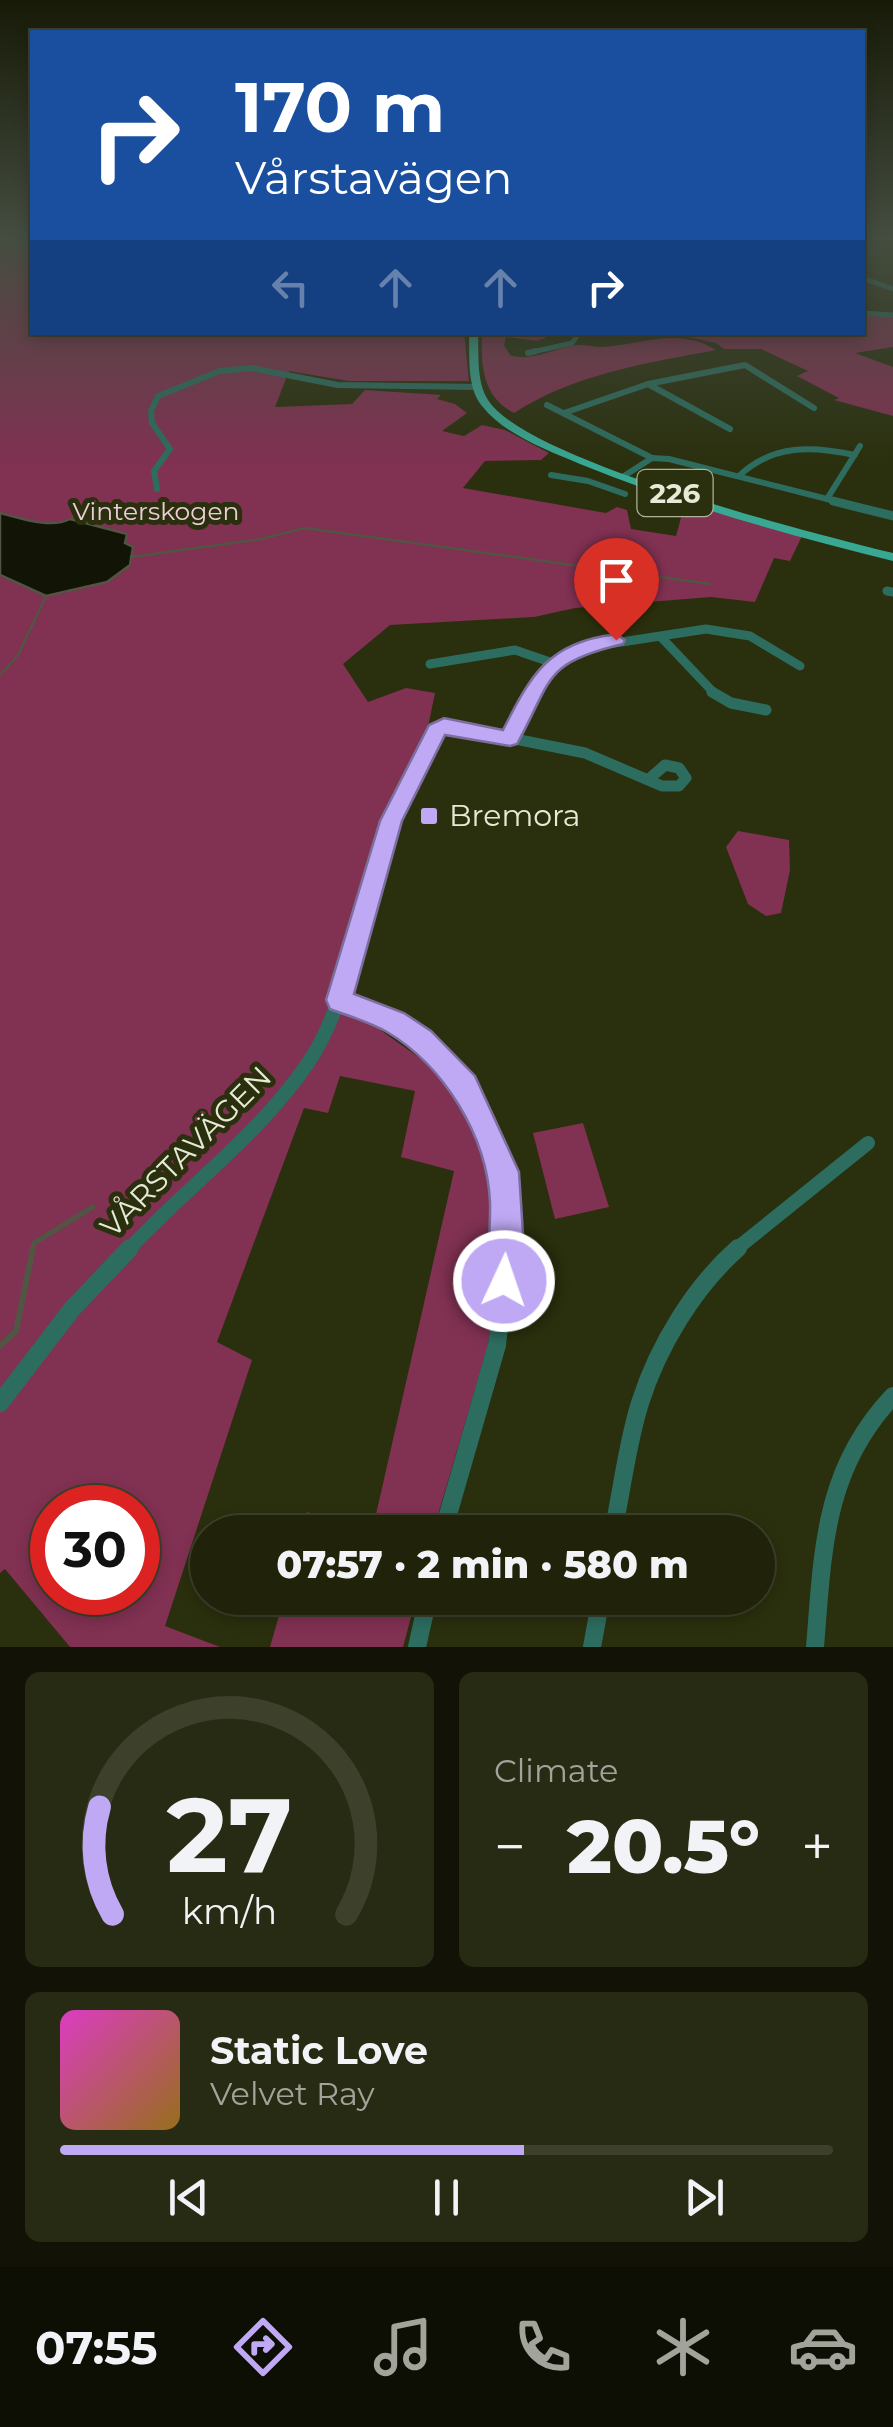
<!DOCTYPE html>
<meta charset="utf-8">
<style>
body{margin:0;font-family:Montserrat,sans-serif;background:#282b13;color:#f1f3f6;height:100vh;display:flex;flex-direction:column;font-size:38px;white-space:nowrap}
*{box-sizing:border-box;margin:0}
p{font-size:32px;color:#a2a49c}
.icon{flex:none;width:55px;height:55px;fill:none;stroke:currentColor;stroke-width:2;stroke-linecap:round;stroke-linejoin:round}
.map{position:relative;height:1647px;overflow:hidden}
.drawer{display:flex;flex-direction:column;gap:25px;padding:25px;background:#121306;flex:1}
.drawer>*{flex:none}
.guide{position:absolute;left:30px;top:30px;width:835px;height:305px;border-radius:0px;box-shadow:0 5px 15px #0003,0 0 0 2px #3d402b;background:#1a4fa0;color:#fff;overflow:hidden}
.speed{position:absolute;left:30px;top:1485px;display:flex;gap:20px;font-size:50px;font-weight:700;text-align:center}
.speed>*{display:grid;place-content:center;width:130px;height:130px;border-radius:50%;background:#20230a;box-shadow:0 5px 15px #0003,0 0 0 2px #3d402b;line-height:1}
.speed .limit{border:15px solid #d22;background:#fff;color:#111}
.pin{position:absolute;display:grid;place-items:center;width:85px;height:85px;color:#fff;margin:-102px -42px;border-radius:50% 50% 50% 0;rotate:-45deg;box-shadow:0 0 10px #0007}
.pin .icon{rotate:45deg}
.me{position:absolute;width:110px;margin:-55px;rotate:3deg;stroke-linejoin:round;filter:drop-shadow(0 0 8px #0008)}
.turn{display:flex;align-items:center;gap:35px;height:210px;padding:0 40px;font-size:45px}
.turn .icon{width:130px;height:130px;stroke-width:2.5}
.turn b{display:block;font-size:70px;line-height:85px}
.lanes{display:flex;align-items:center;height:95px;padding:0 40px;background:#0003;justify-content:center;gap:50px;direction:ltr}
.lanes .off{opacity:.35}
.big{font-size:75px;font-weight:800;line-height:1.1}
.drawer .tile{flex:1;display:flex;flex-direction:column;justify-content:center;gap:15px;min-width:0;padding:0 35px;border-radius:15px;background:#282b13}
.drawer .dial{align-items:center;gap:0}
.dial svg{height:260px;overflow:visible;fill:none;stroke:#3d402b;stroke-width:7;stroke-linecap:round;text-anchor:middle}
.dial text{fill:#f1f3f6;stroke:none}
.song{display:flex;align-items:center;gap:30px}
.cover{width:120px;height:120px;border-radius:15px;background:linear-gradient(135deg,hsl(310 70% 55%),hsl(40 70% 35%))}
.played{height:10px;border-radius:5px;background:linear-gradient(90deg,#bfa9f4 60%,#3d402b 60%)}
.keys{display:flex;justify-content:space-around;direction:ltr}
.heat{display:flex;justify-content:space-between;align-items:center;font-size:55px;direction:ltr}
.drawer .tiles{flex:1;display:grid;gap:25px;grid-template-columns:1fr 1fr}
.tile:last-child{grid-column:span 2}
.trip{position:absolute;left:190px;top:1515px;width:585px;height:100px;border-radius:50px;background:#20230a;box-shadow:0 5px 15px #0003,0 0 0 2px #3d402b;font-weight:800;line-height:100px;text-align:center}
.dock{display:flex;height:160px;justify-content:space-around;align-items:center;background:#0d0e04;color:#a2a49c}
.dock .icon{width:70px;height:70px}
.dock .current{color:#bfa9f4}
.dock b{font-size:45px;color:#f1f3f6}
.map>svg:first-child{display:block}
</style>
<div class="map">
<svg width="893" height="1647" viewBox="0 0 893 1647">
<rect width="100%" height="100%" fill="#2a2f0d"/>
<!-- built -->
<path fill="#31370c" d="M862,236H893V275L863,272Z"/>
<!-- green -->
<g fill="#813152" fill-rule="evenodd">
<path d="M0,236H32V332L464,333L469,381H349L289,371L275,407L352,404L365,390L441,395L437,399L455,404L467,413L442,431L464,436L482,425L505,430L549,453L541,460L485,461L463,488L606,513L617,507L627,510L631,529L676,536L682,514L690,503L802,536L790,561L774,558L755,602L711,597L575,608L534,617L390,625L343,664L368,702L406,688L435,693L429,722L376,832L326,997L369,1022L424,1061L458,1094L495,1176L499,1250L488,1345L433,1532H301L307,1512L372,1532L454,1171L401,1157L415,1091L340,1076L328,1113L304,1108L217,1342L252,1360L165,1626L220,1647H70L5,1569L0,1573ZM52,1508H138V1592H52Z"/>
<path d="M863,316H893V347L855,353L893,367V416L834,400L839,398L797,376L808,371L761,349H724L716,343L687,337L686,333L862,332Z"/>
<path d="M558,333L537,341L506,337L504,345L510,355C529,362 551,350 571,346C581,343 591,347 602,347C642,345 678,326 716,350C647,363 574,374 514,413C482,396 481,366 482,332Z"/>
<path d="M738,831L789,840L790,870L781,913L766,916L748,904L726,847Z"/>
<path d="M583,1123L609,1207L555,1219L533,1133Z"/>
<path d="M284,1598H416L403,1647H270Z"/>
</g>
<!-- water -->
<path fill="#121505" stroke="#525544" stroke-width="2.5" d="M0,513C21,518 50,529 70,519L127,534L125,543L133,547L130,565L107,582L46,596L0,575Z"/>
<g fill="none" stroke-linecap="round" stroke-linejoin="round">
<!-- stream-far2 -->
<g stroke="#525544" stroke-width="2.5">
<path d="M131,557L261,539L305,528L710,584"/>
<path d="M0,675L18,655L46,596"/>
</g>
<!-- stream-far1 -->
<path stroke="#525544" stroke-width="5" d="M33,1250L34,1243L93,1207"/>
<!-- stream -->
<path stroke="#525544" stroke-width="6" d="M0,1346L16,1331L33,1248"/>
<!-- minor-far5 -->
<g stroke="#2d6d60" stroke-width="5">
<path d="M862,278L893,289"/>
<path d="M862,313L893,315"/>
<path d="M528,353L572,343L577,336L573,332"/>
</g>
<!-- minor-far4 -->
<g stroke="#2d6d60" stroke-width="6">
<path d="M528,353L536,351"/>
<path d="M648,384L730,429"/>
<path d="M547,405L652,458"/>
<path d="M564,413L648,384L745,365L814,408"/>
<path d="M551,475L588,481L625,494"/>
<path d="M740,475C774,444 812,446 855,455"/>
<path d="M624,476L652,458L669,459L843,503"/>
<path d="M157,489L154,471L170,449L152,423L151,411L158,396L220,371L251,368L338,385L478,387"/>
<path d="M827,499L860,446"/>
</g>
<!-- minor-far3 -->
<g stroke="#2d6d60" stroke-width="9">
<path d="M833,501L893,516"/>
<path d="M887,591L893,592"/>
<path d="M661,637L715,694"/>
<path d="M430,664L515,650L553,663"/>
<path d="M530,694L551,664L576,649L706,629L750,636L800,666"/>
</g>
<!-- minor-far2 -->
<g stroke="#2d6d60" stroke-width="11">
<path d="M712,692L731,703L766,710"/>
<path d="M509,739L531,692"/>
<path d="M357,938L391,821L437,730L444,725L585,753L662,786H679L686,778L679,768L665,765L649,779"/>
</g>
<!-- minor-far1 -->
<g stroke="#2d6d60" stroke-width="14">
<path d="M339,1001L381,1014L430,1050L465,1086L503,1172L508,1250"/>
<path d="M128,1250C187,1187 259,1135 308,1063C334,1025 345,979 358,936"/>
<path d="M735,1250L868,1143"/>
</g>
<!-- minor -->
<g stroke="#2d6d60" stroke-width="18">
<path d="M0,1403L72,1309L130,1248"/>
<path d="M443,1532L497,1345L508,1248"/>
<path d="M613,1532C622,1490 627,1444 640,1403C658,1346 694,1287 738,1248"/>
<path d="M417,1647L428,1598"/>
<path d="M592,1647L601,1598"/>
<path d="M815,1647C823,1551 823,1470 893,1396"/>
</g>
<!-- primary -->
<path fill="#38a893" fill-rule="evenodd" d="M469,332H478C479,354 476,381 488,400C527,461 815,534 893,553V561C787,535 681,505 580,464C547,450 505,435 482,406C466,386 470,356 469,332Z"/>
</g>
<!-- sky -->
<linearGradient id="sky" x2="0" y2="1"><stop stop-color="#171a07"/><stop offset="0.51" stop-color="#444d40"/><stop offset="1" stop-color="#444d40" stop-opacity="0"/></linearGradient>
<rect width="893" height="466" fill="url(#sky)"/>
<!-- route -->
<path fill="#bfa9f4" stroke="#7c6e9f" stroke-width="2.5" d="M616,634L625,640L623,644C542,663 553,679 517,744L510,746L445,735L402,821L354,994L404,1013L431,1031L475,1076L519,1172L524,1249L516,1293L504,1298L493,1293C485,1275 491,1225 490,1202C487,1136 444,1066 387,1032C370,1022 348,1016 330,1009L326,1000L380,821L429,725L444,718L503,730C532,673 548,643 616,634Z"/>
<!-- markers -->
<rect fill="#bfa9f4" stroke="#2a2f0d" stroke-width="4" x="419" y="806" width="20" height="20" rx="5"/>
<g text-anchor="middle" stroke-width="10" stroke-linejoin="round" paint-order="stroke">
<!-- far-park labels -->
<g font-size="25" fill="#edced8" stroke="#2a2f0d">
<text x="156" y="520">Vinterskogen</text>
</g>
<!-- shield labels -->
<rect fill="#2a2f0d" stroke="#aeb29a" stroke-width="2.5" x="637.5" y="470" width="75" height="46" rx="8"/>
<g font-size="28" font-weight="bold" fill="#e6ead7">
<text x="675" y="503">226</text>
</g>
<!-- poi labels -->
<g font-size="30" fill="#e6ead7" stroke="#2a2f0d" text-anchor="start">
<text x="449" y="826">Bremora</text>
</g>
<!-- street labels -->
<g font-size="30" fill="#e6ead7" stroke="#2a2f0d">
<text transform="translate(186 1152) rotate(-45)" y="10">VÅRSTAVÄGEN</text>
</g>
</g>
</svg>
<div class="speed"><div class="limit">30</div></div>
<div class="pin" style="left:616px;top:640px;background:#d93025"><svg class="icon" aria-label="arrive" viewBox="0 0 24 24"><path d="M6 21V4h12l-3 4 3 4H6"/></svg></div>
<svg class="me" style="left:504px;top:1281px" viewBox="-20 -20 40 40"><circle r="17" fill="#bfa9f4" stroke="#fff" stroke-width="3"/><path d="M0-11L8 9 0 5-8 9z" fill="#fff"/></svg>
<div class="trip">07:57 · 2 min · 580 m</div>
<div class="guide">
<div class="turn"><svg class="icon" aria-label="right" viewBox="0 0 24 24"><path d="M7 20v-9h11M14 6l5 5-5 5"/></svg><div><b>170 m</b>Vårstavägen</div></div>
<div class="lanes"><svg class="icon off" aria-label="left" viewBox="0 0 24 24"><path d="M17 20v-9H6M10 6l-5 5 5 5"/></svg><svg class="icon off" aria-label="ahead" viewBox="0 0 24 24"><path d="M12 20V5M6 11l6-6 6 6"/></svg><svg class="icon off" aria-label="ahead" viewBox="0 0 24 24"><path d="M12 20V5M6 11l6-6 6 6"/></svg><svg class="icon" aria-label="right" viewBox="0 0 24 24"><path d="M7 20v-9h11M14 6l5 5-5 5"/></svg></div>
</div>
</div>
<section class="drawer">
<div class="tiles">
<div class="tile dial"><svg viewBox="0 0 100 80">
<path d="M14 69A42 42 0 1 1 86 69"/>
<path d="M14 69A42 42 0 0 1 10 36" stroke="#bfa9f4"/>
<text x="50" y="56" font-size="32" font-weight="700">27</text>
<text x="50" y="72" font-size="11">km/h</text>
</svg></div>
<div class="tile"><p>Climate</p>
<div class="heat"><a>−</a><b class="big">20.5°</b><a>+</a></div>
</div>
<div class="tile">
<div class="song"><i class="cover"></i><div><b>Static Love</b><p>Velvet Ray</p></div></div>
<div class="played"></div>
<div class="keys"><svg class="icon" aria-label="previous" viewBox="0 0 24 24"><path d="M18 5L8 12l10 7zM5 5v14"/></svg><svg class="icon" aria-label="pause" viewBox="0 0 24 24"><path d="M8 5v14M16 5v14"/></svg><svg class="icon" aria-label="next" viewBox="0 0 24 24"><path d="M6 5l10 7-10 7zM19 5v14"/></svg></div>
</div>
</div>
</section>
<nav class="dock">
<b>07:55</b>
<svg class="icon current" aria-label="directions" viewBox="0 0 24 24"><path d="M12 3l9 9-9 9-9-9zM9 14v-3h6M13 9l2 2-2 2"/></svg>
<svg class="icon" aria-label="music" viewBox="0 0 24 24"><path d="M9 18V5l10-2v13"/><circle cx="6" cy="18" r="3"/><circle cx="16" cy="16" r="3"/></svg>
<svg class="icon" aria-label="phone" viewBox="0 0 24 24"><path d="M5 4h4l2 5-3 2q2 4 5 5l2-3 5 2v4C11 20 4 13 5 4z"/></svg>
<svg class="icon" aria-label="climate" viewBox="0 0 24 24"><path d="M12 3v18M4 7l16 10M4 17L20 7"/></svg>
<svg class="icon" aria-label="car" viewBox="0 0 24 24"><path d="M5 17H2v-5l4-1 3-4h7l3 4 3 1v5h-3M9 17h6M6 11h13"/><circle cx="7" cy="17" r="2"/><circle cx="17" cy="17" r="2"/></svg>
</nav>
